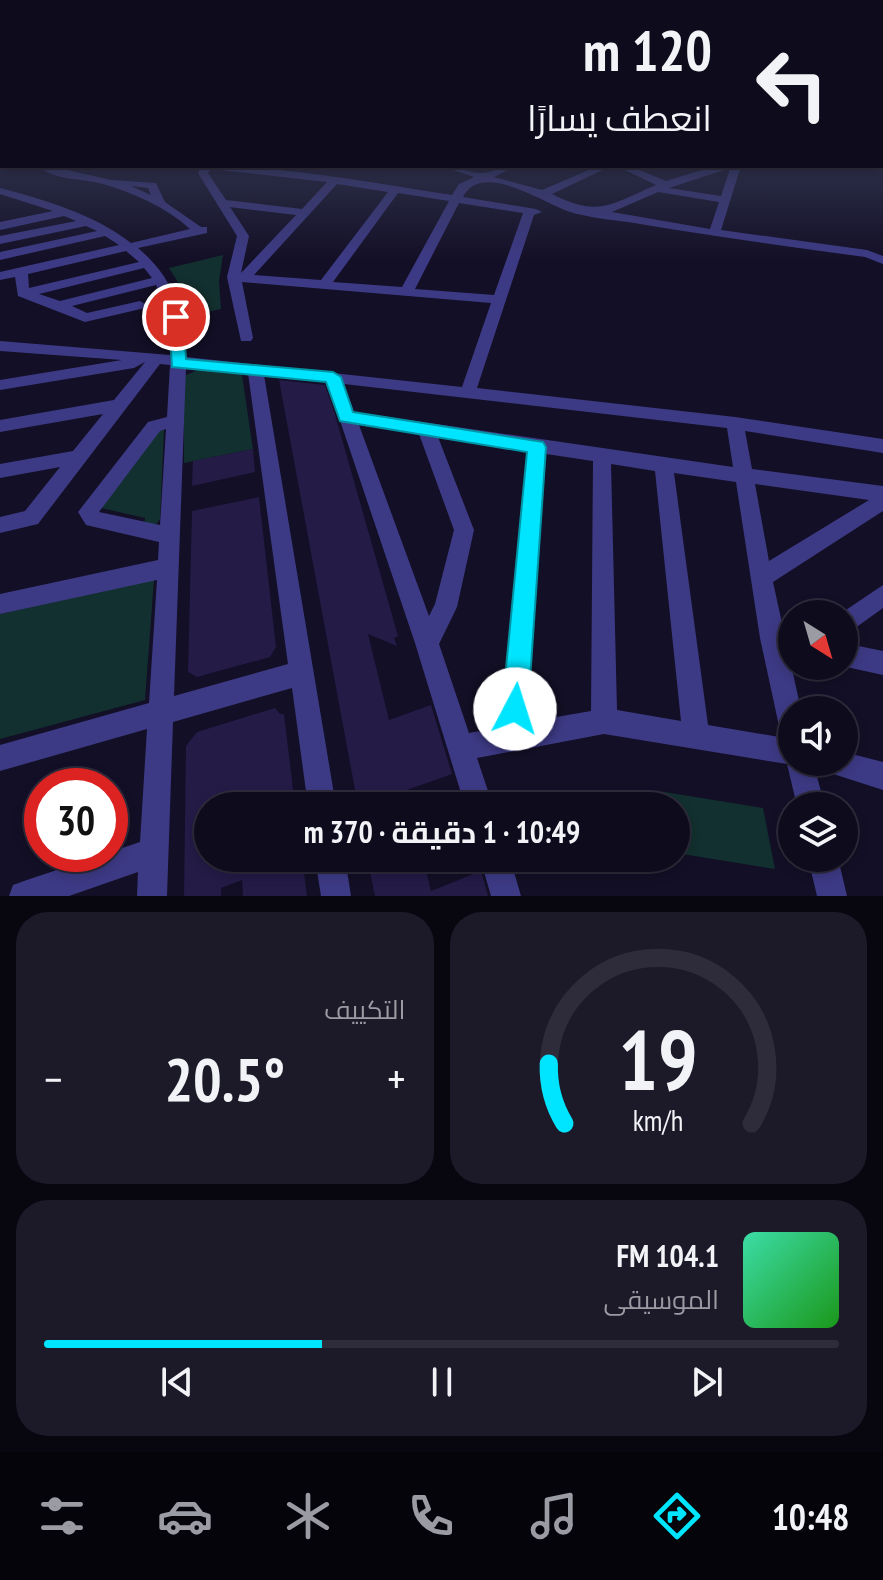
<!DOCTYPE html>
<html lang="ar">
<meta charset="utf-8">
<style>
body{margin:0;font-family:"PT Sans Narrow",Cairo,sans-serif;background:#1c1929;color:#f1f3f6;direction:rtl;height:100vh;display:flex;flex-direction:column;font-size:30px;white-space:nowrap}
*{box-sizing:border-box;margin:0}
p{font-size:26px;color:#9b9ba3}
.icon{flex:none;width:44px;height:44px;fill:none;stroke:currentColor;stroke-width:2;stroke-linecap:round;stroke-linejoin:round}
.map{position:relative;height:896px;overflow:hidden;direction:ltr}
.side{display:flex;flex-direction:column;gap:16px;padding:16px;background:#08060f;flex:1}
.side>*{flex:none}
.banner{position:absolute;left:0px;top:0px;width:884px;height:168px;box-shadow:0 4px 12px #0003,0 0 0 2px #2e2b3b;direction:rtl;background:#0e0b1c;color:#f1f3f6;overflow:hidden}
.needle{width:52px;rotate:143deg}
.buttons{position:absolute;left:778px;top:600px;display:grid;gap:16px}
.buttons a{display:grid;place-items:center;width:80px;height:80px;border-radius:50%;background:#0e0b1c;box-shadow:0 4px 12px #0003,0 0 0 2px #2e2b3b;font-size:40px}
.speed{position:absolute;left:24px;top:768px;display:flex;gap:16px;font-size:40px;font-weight:700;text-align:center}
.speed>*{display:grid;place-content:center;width:104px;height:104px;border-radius:50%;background:#0e0b1c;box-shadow:0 4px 12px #0003,0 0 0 2px #2e2b3b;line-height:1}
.speed .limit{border:12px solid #d22;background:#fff;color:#111}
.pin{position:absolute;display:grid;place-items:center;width:68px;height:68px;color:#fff;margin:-34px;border:4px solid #fff;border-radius:50%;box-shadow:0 2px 8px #0007}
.me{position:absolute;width:88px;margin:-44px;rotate:5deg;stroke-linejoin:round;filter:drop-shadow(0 0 6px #0008)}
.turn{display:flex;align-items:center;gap:28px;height:168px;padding:0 40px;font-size:36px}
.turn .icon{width:104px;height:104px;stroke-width:2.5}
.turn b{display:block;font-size:56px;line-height:68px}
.big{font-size:60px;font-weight:700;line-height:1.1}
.side .card{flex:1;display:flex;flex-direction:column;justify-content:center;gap:12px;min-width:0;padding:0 28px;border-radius:32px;background:#1c1929}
.side .dial{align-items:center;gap:0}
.dial svg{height:208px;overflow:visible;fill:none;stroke:#2e2b3b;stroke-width:7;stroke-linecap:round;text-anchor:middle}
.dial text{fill:#f1f3f6;stroke:none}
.song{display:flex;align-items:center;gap:24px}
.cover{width:96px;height:96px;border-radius:12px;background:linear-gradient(135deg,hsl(160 70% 55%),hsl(120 70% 35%))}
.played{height:8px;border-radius:4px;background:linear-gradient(90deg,#00e5ff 35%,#2e2b3b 35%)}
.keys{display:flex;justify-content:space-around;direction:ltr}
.heat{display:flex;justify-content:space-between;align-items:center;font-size:44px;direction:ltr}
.side .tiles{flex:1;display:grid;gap:16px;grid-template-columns:1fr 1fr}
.card:last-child{grid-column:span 2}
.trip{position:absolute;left:194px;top:792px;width:496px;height:80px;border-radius:40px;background:#0e0b1c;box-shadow:0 4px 12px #0003,0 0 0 2px #2e2b3b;font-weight:700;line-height:80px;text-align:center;direction:rtl}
.dock{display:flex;height:128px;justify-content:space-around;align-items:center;background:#06040b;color:#9b9ba3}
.dock .icon{width:56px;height:56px}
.dock .current{color:#00e5ff}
.dock b{font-size:36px;color:#f1f3f6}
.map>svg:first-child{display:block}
</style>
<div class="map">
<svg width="883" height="896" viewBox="0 0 883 896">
<rect width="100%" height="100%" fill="#130f26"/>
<!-- green -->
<g fill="#12302f">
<path d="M223,255L219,281L221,309L193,315L183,290L169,268Z"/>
<path d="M198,370L237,372L242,375L253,449L184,463V376Z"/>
<path d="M154,430H164L160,519L155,526L144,525L145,518L97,507Z"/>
<path d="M154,579L145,700L0,739V614Z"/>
<path d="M658,791L763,808L775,869L676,853V806H659Z"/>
</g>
<!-- building -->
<g fill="#241b47">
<path d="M279,380L325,385L334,411L398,636L394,638L397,646L368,634L389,720L431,705L452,774L407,790L411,806H358Z"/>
<path d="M253,449L255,472L192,486L193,461Z"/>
<path d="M259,497L276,647L270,657L197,677L188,672L192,511Z"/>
<path d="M275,708L280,714H284L295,806H208V858H302L307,896H243L242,880L221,888V896H184L186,746L197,732Z"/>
<path d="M367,858H423L431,891L481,871L488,896H375Z"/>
</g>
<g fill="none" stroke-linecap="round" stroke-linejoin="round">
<!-- street -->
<g fill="#3d3a85" fill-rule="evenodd">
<rect x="0" y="151" width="2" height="6"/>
<path d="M38,166H50L111,180L156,183L165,202L201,227H207V233L138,248C173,277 185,313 186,357L462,387L491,303L242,282L253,338L251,341H241L227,277L237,236L198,173L202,166C286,166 370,182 452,195L459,184L474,177L441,166C455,166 468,173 482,173C491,173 502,166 515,166L494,177L542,190L598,166H611L552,194C599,218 611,204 656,185L617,166H630L666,181L715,166H741L721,230L867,250L883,256V264L865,257C791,247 718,237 646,225C620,220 591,219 567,211C540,201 481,161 463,197L536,209L542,212L534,215L477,388L735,417L883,439V453L745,431L752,469L883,486V511L773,582L801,710H792V762H813L825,806H797L787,764L604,734L477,758L493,806H465L415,643L327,382L264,375L336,806H308L292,688L173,722L167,896H137L138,872L69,896H9L13,885L24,881L140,842L147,729L0,771V745L149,703L157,580L0,614V594L158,560L159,542L86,525L78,512L148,422L167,417L170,365L160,364L38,524L0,533V517L25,511L60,467L0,478V464L73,451L103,414L0,432V420L114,400L145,362L134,368L0,390V380L122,360L0,351V341L170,355C171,329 168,308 156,285L72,306L87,313L140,301L147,305L145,308L85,322L18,296L15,277L0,280V272L119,245L105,236L0,260V252L97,231L86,226L0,244V236L76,221L64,216L0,230V222L53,211L0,194V188C45,200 94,214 131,243L190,229C166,207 134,193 103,184C82,178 55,181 38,166ZM731,166L721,196L669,188L730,168ZM211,169L327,182L302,209L226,200L208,173ZM337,184L388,192L321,280L254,275ZM131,186L148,188L151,195ZM658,192L719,202L710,229L612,212ZM398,193L449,201L402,287L333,282ZM459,203L523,213L494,295L415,289ZM230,207L296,215L241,273L249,236ZM126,251L139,262L29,288L28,274ZM144,268L152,278L60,301L39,294ZM186,367L248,373L288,664L174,696ZM344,384L727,428L733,467L354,412ZM359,425L419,434L454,530L435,604L429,616ZM166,429L160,525L99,512L160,431ZM438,437L528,451L501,727L469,733L439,644L457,607L474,530ZM546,454L593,461L591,711L527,722ZM611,464L655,471L681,721L617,710ZM674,473L736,482L760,638L779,726L783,735L791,739L708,725ZM755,484L869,500L769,561Z"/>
<path d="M883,585V608L844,636V614H840Z"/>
<path d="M844,643L883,651V675L842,666Z"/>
<path d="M844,752L883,762V790L824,771L820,762H844Z"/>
<path d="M315,858H345L351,896H321Z"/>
<path d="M480,858H510L521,896H491Z"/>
<path d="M808,858H838L847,896H817Z"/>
</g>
</g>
<!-- sky -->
<linearGradient id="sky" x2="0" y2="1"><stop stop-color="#0a0815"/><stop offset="0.52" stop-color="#333752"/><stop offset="1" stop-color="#333752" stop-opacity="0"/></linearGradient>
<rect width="883" height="261" fill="url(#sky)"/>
<!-- route -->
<path fill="#00e5ff" stroke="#0095a6" stroke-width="2" d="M176,313L183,317L186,359L333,372L341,377L353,412L543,442L546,447L528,709L524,718L515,722L506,718L502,709L527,452L340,421L326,382L172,367L169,317Z"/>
</svg>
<div class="buttons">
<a><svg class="needle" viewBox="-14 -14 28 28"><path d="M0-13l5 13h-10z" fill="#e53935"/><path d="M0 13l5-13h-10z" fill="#9b9ba3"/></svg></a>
<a><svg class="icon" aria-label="sound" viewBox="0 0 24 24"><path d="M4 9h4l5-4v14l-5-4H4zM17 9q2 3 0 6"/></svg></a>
<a><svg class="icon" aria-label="layers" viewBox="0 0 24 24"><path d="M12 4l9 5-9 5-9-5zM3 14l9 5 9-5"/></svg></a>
</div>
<div class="speed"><div class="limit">30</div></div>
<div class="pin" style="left:176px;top:317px;background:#d93025"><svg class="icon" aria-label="arrive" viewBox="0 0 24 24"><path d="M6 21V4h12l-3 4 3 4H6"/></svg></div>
<svg class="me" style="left:515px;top:709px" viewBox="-20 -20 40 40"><circle r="19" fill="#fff"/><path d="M0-13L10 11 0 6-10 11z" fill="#00e5ff"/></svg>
<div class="trip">10:49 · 1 دقيقة · 370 m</div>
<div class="banner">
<div class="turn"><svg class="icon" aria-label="left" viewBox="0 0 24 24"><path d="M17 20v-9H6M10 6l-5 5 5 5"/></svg><div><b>120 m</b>انعطف يسارًا</div></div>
</div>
</div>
<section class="side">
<div class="tiles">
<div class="card dial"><svg viewBox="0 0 100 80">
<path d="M14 69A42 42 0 1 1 86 69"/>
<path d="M14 69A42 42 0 0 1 8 46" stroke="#00e5ff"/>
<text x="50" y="56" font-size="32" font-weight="700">19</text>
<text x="50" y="72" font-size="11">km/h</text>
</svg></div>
<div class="card"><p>التكييف</p>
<div class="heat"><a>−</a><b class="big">20.5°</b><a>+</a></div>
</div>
<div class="card">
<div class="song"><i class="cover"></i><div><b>104.1 FM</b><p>الموسيقى</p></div></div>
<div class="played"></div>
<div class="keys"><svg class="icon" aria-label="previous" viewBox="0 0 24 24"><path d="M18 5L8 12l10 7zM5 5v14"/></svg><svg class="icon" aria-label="pause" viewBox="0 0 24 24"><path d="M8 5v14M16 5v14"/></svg><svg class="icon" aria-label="next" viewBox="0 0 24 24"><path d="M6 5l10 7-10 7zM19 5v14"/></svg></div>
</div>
</div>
</section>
<nav class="dock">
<b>10:48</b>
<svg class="icon current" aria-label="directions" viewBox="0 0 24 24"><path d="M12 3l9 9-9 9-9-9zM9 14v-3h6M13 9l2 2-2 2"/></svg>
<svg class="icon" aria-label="music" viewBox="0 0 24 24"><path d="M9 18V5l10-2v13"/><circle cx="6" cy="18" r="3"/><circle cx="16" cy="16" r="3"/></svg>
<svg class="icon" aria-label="phone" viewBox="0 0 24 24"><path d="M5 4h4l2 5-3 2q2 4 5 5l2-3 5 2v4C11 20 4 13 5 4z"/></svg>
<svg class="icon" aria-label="climate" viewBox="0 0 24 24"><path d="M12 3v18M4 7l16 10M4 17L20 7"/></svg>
<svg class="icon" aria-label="car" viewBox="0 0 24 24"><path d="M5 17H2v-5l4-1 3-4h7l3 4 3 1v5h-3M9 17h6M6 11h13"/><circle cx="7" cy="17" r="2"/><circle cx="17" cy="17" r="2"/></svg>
<svg class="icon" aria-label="filters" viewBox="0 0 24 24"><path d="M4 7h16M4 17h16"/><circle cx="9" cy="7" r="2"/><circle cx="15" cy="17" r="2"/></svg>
</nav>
